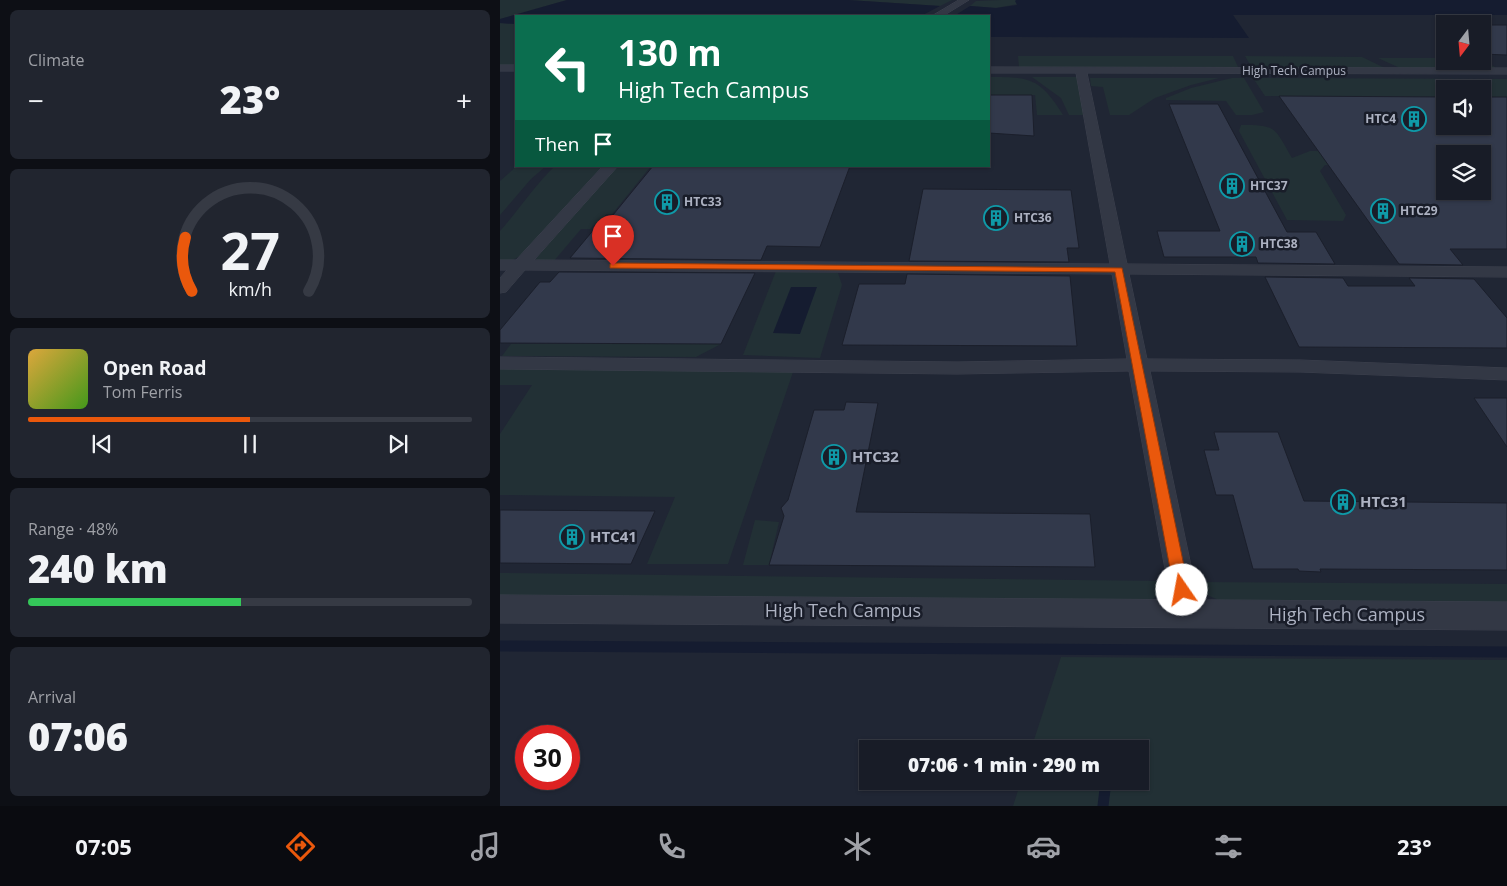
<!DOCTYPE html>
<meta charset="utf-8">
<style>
body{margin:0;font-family:"Open Sans",sans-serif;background:#21252f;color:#f1f3f6;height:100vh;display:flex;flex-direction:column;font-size:19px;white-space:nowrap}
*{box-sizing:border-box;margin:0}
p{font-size:16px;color:#9fa1a7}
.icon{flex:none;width:28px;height:28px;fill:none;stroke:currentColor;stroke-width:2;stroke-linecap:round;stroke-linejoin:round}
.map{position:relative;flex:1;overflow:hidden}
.details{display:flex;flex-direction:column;gap:10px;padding:10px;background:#0d0f15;width:500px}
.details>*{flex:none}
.banner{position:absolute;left:15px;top:15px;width:475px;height:152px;border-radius:0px;box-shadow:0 1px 4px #0004,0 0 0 1px #363a44;background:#0b6e4f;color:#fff;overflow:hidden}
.needle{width:32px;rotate:196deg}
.tools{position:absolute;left:936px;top:15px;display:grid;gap:10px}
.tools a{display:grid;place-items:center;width:55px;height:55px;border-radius:0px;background:#181c27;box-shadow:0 1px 4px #0004,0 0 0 1px #363a44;font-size:25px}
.speed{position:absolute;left:15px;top:725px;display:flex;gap:10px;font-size:25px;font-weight:700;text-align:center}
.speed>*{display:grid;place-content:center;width:65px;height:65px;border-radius:50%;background:#181c27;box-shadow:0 1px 4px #0004,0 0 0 1px #363a44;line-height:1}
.speed .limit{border:8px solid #d22;background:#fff;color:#111}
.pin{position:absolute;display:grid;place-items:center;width:42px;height:42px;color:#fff;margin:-51px -21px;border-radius:50% 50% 50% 0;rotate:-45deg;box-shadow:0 0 5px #0007}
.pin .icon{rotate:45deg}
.me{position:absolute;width:55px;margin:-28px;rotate:348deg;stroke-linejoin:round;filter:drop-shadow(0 0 4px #0008)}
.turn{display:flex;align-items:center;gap:18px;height:105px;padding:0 20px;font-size:22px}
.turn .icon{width:65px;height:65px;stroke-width:2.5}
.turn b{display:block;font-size:35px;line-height:42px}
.then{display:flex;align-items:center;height:48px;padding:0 20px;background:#0003;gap:10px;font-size:19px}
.big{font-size:38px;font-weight:800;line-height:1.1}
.details .card{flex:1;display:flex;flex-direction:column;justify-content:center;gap:8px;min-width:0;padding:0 18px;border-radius:8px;background:#21252f}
.details .dial{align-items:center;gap:0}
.dial svg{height:130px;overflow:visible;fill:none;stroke:#363a44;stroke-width:7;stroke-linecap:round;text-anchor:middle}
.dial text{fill:#f1f3f6;stroke:none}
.song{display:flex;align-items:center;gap:15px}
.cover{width:60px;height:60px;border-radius:8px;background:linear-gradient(135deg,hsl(40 70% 55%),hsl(100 70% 35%))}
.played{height:5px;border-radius:2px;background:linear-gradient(90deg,#ea580c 50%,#363a44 50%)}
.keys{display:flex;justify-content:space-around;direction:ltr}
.heat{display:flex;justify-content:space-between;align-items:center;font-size:28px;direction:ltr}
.charge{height:8px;border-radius:4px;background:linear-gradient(90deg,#34c759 48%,#363a44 0)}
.trip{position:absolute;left:359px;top:740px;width:290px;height:50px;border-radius:0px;background:#181c27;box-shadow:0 1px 4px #0004,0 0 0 1px #363a44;font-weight:800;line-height:50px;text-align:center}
.dock{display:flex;height:80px;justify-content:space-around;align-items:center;background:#0a0b10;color:#9fa1a7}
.dock .icon{width:35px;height:35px}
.dock .current{color:#ea580c}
.dock b{font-size:22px;color:#f1f3f6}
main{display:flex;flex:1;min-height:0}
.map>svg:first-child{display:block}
</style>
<main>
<section class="details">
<div class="card"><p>Climate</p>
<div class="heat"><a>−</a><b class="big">23°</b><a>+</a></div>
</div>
<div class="card dial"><svg viewBox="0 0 100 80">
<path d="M14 69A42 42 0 1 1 86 69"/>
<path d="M14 69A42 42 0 0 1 10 36" stroke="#ea580c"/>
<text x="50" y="56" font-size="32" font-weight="700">27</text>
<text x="50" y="72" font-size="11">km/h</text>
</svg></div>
<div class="card">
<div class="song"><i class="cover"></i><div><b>Open Road</b><p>Tom Ferris</p></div></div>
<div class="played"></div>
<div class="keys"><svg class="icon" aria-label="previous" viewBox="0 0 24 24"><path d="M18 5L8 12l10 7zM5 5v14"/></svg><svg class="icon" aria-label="pause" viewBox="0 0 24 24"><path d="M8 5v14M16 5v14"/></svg><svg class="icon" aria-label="next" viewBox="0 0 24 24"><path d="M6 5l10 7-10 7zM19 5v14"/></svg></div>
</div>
<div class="card"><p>Range · 48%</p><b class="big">240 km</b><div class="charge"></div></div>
<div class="card"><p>Arrival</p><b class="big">07:06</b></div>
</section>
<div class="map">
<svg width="1007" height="806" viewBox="0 0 1007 806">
<rect width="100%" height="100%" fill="#202634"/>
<!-- green -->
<g fill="#223035">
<path d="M0,0H67L0,19Z"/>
<path d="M348,0H452L440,6Z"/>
<path d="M501,0H516L518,4L496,8L470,6L476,1Z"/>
<path d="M0,23L16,24V67H0Z"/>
<path d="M518,56H733L738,67L523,68L519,67Z"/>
<path d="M745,56L862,57L887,69L752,68Z"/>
<path d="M878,58H945V61H982L983,58L997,69H902Z"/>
<path d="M489,77C530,77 540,78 563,115H537L535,95H489Z"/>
<path d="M532,77H577L584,115H569L561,98Z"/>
<path d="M590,78H719L691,85L655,98L629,115H610L603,87L591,86Z"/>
<path d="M732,78H744L764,112L752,115H736L726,101L666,100V98L691,88Z"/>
<path d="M753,78L1007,79V97H983L982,89H945V97L765,96Z"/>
<path d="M741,125C777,125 774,127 792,158L810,151L979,152L945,154V165H825L820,171L846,215L843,221L787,220L739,131Z"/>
<path d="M17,166H46L31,179L0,215V181Z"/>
<path d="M55,166H103L22,255L9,262H0V231C19,210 34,186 55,166Z"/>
<path d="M117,166H151L109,218H101L90,229H81L53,262H44L35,259Z"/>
<path d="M276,271L338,273L342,285L320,358L243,355Z"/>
<path d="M11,344H221L196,357L2,356Z"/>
<path d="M0,368L293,372L228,564H147L175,497L0,495V434L32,385H0Z"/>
<path d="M255,520L279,522L269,565H243Z"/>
<path d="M0,573L663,581L664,587L653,599L644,601L0,595Z"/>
<path d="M696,582L1007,584V605L726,603L707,595Z"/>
<path d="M561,657L1007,660V806H513L521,781H640V749H531Z"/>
</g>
<!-- water -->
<g fill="#151c30">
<path d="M67,0H348L440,6L421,16H16V24L0,23V19Z"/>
<path d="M516,0H1007V15H733L749,38L489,37V16H454L470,6L496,8L517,5L515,1Z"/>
<path d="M291,287H317L300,334L273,333Z"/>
</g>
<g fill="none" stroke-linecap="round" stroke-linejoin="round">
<!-- stream -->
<g stroke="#151c30" stroke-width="11">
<path d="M0,646L1007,652"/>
<path d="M603,806L606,781"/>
</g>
</g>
<!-- building -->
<g fill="#32394b" stroke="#1b1f2b" fill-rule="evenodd">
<path d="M982,25H1007V55L982,54Z"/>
<path d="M489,95H532L534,136L489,133Z"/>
<path d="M779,96L945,97V126H982V97H1007V249H950L963,265L899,264ZM945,154H982V191H945Z"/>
<path d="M669,104H718L787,232H816L835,264L758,263L756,257H664L657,231H720Z"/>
<path d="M153,166H350L320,247L267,246L261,260L70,258L106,215H113Z"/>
<path d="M423,189L571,190L579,248H567L569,262L409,261Z"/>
<path d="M59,272L255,273L221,344L0,343V330L40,282H50Z"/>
<path d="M407,274L570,276L577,346L342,345L359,284H405Z"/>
<path d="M765,277L843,278L848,286H915L909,278L974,279L1007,318V348L799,347Z"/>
<path d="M974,398H1007V447Z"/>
<path d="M346,402L378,403L356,512L590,514L595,567L269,565L284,516L281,508L288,500L314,410H344Z"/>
<path d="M714,432H778L804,501L1007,503V570L820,569L821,572L799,571L798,569H753L733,495H716L704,450H719Z"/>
<path d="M0,510L155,511L131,564L0,563Z"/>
</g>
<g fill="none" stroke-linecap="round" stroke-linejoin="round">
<defs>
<g id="minor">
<path d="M459,0H469L443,16H432Z"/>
<rect x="0" y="65" width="16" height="6"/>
<path d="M489,67L1007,68V74L587,73L627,264L1007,267V277L629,274L647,359L800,360L1007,368V380L800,372L650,371L701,613L697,621L687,624L677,621L673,613L629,371L457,374L0,369V357L457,362L627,359L612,274L25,270L6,292L0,293V278L7,270H0V260H16L103,166H118L34,260L610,264L576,73H489Z"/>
</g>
<path id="tertiary" d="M0,595L1007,602V630L0,623Z"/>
</defs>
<!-- minor casing -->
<use href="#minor" stroke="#3d414e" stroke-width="1"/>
<!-- tertiary casing -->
<use href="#tertiary" stroke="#3d414e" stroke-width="1"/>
<!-- minor -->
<use href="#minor" fill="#333845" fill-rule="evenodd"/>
<!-- tertiary -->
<use href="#tertiary" fill="#333845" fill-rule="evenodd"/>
</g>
<!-- route -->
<path fill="#ea580c" stroke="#983908" d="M113,263L622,268L689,590L687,594L682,595L676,594L674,590L615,272L110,268V264Z"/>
<!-- icons -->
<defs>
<symbol id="building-ring" viewBox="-11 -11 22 22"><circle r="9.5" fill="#191d29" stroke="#0f9aa8" stroke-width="1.5"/><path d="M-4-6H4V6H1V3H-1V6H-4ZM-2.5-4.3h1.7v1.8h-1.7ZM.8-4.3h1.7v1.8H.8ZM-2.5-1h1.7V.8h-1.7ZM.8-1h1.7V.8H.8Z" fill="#0f9aa8"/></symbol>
</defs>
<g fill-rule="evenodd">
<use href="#building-ring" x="900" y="105" width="28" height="28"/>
<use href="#building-ring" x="718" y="172" width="28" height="28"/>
<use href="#building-ring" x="153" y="188" width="28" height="28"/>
<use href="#building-ring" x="869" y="197" width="28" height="28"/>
<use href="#building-ring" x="482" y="204" width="28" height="28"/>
<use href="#building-ring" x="728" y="230" width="28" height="28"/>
<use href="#building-ring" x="320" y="443" width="28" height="28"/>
<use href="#building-ring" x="829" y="488" width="28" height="28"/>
<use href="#building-ring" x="58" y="523" width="28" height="28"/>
</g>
<g text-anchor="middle" stroke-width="5" stroke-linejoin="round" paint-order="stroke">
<!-- far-street labels -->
<g font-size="12" fill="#adb2c2" stroke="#191d29">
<text x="794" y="75">High Tech Campus</text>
</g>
<!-- far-poi labels -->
<g font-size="12" font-weight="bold" fill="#adb2c2" stroke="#191d29" text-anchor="start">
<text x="896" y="123" text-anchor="end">HTC4</text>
<text x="750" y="190">HTC37</text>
<text x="184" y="206">HTC33</text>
<text x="900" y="215">HTC29</text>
<text x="514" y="222">HTC36</text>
<text x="760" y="248">HTC38</text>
</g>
<!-- poi labels -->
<g font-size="15" font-weight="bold" fill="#adb2c2" stroke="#191d29" text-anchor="start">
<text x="352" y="462">HTC32</text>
<text x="860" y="507">HTC31</text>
<text x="90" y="542">HTC41</text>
</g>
<!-- near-street labels -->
<g font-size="18" fill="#adb2c2" stroke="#191d29">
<text x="343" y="617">High Tech Campus</text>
<text x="847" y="621">High Tech Campus</text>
</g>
</g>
</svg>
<div class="tools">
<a><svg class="needle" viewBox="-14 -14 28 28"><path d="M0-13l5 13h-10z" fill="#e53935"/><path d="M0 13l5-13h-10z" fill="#9fa1a7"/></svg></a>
<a><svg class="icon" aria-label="sound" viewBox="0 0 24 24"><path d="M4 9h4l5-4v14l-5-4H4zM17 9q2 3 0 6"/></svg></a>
<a><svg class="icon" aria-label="layers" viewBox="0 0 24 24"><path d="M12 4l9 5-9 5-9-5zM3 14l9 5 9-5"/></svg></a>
</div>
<div class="speed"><div class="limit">30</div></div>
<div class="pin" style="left:113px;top:266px;background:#d93025"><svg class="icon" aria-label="arrive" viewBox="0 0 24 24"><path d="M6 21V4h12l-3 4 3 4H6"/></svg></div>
<svg class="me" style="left:682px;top:590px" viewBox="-20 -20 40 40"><circle r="19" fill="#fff"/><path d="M0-13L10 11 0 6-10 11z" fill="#ea580c"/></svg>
<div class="trip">07:06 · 1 min · 290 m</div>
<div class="banner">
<div class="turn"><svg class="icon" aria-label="left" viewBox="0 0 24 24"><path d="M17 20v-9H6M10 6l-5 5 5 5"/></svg><div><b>130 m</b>High Tech Campus</div></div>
<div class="then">Then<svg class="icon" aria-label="arrive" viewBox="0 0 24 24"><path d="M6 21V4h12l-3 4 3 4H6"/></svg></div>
</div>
</div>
</main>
<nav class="dock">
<b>07:05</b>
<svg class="icon current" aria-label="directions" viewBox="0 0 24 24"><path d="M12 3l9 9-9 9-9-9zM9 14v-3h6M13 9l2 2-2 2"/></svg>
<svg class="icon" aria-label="music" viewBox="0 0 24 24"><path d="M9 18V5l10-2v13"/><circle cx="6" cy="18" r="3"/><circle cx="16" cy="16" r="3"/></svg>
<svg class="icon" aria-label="phone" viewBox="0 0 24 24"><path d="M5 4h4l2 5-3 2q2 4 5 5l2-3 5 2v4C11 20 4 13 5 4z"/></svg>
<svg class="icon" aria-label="climate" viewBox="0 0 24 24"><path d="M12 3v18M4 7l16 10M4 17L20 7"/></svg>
<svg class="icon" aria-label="car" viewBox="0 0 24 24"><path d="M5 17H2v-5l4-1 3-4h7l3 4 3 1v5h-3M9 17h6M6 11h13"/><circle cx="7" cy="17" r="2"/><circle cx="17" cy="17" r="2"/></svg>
<svg class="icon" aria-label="filters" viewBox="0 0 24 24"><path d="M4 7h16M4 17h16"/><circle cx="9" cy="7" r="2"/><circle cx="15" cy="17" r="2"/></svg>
<b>23°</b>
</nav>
